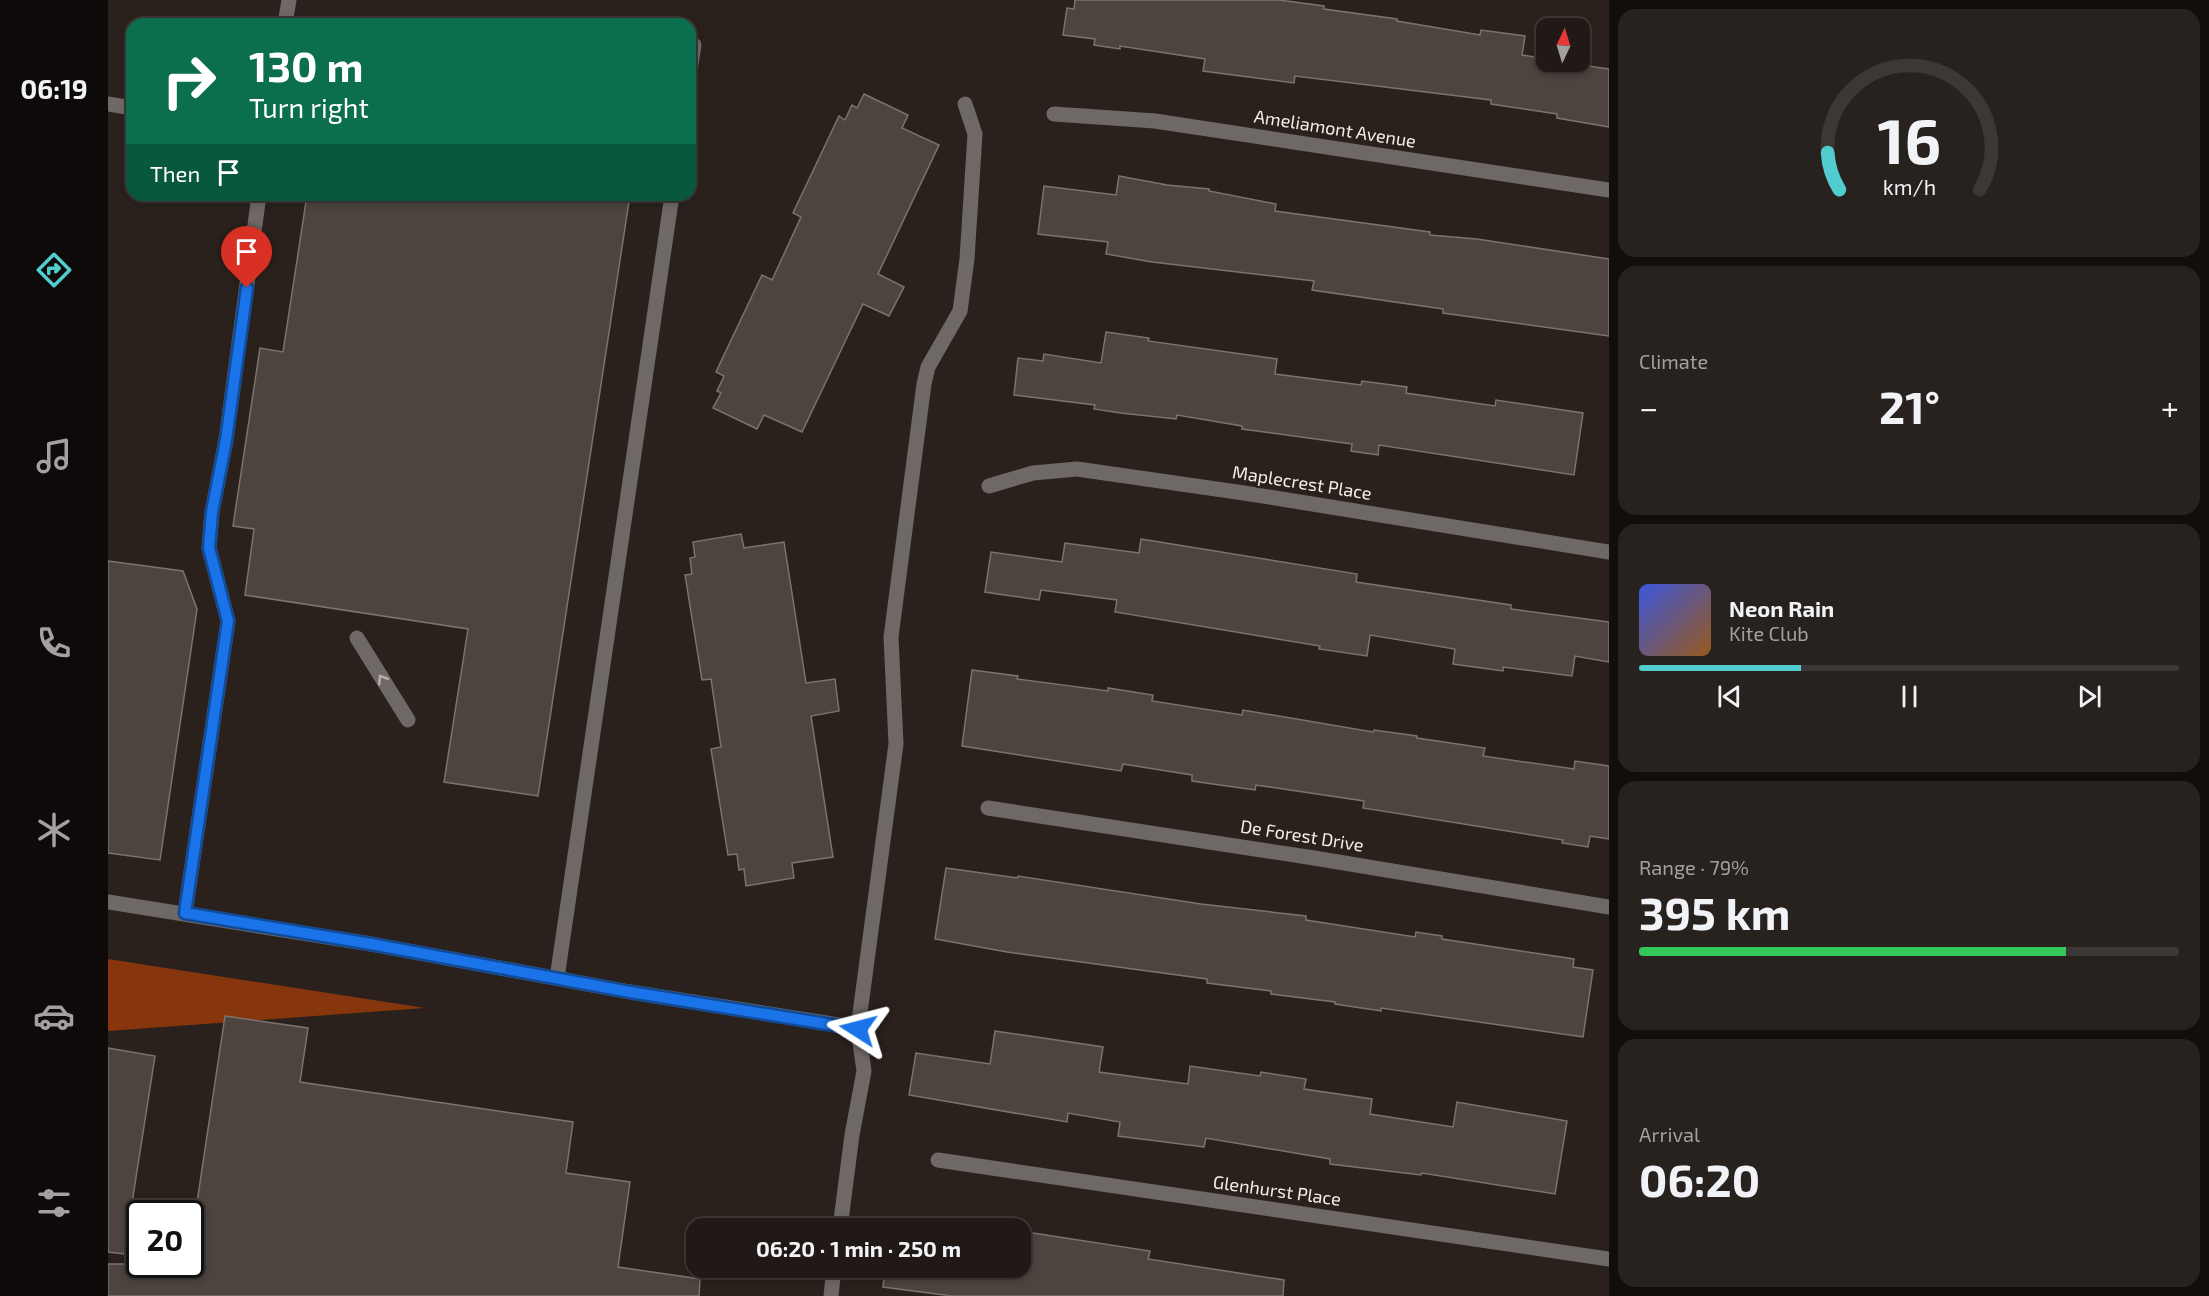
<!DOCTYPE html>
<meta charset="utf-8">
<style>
body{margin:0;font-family:"Exo 2",sans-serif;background:#28221f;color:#f1f3f6;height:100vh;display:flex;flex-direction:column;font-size:22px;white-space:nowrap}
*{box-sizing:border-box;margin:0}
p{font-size:20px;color:#a2a0a1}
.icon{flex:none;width:33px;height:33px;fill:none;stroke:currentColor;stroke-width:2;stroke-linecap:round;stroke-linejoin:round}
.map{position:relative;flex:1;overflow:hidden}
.details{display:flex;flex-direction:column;gap:9px;padding:9px;background:#120e0c;width:600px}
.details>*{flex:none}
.banner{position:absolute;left:18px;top:18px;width:570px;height:183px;border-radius:18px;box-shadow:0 3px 9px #0003,0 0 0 2px #3d3835;background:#0b6e4f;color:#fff;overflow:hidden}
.needle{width:39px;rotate:4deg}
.fabs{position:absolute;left:1428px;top:18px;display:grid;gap:12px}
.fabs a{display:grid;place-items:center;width:54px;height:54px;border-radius:12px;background:#201916;box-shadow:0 3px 9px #0003,0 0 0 2px #3d3835;font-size:30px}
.speed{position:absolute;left:18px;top:1200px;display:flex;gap:12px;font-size:30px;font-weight:700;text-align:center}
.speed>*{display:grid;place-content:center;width:78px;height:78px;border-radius:50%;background:#201916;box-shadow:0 3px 9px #0003,0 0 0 2px #3d3835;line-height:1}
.speed .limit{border:3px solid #111;border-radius:9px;background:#fff;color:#111}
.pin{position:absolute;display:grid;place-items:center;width:51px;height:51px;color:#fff;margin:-62px -26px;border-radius:50% 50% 50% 0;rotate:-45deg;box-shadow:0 0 6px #0007}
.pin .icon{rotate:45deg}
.me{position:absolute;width:66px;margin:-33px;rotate:279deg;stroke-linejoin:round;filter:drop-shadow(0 0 4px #0008)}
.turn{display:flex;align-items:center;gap:21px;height:126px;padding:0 24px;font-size:27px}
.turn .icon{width:78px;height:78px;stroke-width:2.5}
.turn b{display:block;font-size:42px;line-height:51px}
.then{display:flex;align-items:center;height:57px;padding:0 24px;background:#0003;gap:12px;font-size:22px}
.big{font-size:45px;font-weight:700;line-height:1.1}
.details .tile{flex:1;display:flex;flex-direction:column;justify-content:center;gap:9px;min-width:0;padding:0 21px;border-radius:18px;background:#28221f}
.details .dial{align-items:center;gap:0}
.dial svg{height:156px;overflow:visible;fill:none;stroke:#3d3835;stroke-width:7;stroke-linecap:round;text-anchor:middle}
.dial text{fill:#f1f3f6;stroke:none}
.song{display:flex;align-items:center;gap:18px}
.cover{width:72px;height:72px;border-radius:9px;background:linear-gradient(135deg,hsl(230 70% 55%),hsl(30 70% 35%))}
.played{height:6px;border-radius:3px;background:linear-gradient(90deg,#52cdcf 30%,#3d3835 30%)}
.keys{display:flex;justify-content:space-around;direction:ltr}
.heat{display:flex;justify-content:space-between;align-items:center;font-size:33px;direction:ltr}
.charge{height:9px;border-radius:4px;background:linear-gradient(90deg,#34c759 79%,#3d3835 0)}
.trip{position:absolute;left:578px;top:1218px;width:345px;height:60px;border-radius:18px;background:#201916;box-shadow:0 3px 9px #0003,0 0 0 2px #3d3835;font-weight:700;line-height:60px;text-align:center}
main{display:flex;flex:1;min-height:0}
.dock{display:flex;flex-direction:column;width:108px;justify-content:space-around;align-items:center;background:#0d0a09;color:#a2a0a1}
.dock .icon{width:42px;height:42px}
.dock .selected{color:#52cdcf}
.dock b{font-size:27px;color:#f1f3f6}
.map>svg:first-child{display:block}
</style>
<main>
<nav class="dock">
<b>06:19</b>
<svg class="icon selected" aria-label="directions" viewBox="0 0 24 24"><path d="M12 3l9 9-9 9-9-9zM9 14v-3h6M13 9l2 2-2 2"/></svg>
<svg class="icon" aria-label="music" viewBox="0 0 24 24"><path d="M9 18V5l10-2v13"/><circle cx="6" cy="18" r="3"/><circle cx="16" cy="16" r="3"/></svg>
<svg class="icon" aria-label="phone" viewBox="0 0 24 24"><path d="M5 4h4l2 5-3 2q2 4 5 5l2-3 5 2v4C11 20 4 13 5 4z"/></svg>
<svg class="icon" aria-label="climate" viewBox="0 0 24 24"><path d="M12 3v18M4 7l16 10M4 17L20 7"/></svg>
<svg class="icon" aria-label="car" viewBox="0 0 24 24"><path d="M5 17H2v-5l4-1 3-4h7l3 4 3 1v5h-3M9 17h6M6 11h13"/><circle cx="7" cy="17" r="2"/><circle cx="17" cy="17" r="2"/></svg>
<svg class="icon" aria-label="filters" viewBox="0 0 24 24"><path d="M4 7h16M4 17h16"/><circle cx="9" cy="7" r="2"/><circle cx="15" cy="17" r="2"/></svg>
</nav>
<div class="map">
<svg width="1501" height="1296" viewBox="0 0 1501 1296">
<rect width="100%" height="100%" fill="#2a211d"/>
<!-- forest -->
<path fill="#86350d" d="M0,959L317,1008L0,1031Z"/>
<!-- building -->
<g fill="#4d433f" stroke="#7e726e" stroke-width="1.5">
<path d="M967,0H1171L1216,6V9L1289,19V21L1372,35L1373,30L1417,36L1414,55L1438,59V62H1453L1501,69V127L1449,118V114L1383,104V100L1187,76L1186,83L1095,71L1097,59L1012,46V49L986,45L987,39L955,35L959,8L966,9Z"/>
<path d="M756,94L800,115L794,128L831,145L770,274L796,287L781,316L755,304L694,432L656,415L649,429L605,408L613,393L609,391L616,376L608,372L654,275L664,280L693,217L685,213L731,116L737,120L744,105L749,108Z"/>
<path d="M1011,176L1059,185L1101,189V191L1168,204L1167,211L1322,232V235L1369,239L1501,259V336L1335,313V309L1204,290L1206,281L1044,262L998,254L1000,242L930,234L936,186L1008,195Z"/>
<path d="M199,195H522L430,796L336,782L360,629L137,595L146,529L125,526L152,348L175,352Z"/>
<path d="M998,332L1041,338L1040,341L1169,359L1167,374L1253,385L1254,381L1299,387L1298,393L1387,406L1388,400L1475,413L1466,475L1271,445L1270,455L1243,451L1244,444L1134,429V426L1069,415L1068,419L1013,413L986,409L987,405L906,395L910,358L935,361L936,354L993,363Z"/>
<path d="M633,534L636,548L676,542L698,683L727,679L731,711L703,716L725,857L684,863L686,878L638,886L636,869L631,870L629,854L620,855L603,749L613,747L603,679L594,680L577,575L584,574L582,558L587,557L585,542Z"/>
<path d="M1033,539L1249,574L1248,582L1403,605V609L1501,622V662L1467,656L1464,676L1395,667V671L1345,664L1347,649L1262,635L1259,656L1211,649L1212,646L1007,612L1009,600L933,590L931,600L877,592L883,552L954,562L957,543L1031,553Z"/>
<path d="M0,561L75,571L89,609L52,860L0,853Z"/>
<path d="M864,670L910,676L909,679L1000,691V688L1045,695L1044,701L1134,715L1135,710L1265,732L1266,730L1309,736V738L1377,748L1375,756L1466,769L1467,761L1501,766V839L1482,836L1480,847L1454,843L1455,840L1255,808L1256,801L1148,785L1147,790L1084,781V775L1015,764L1013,771L854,746Z"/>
<path d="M838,868L910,878V876L1093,904L1198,916V920L1307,937L1308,932L1334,936V939L1466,959L1465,967L1485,970L1475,1037L1273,1008V1011L1227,1004V1002L1163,994V991L1099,983V979L899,952L827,939Z"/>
<path d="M117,1016L200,1028L192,1082L465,1122L458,1173L522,1182L510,1267L592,1279L591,1296H0V1264H82V1249Z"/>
<path d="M887,1031L995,1047L991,1072L1080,1084L1082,1066L1152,1076L1153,1072L1198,1079L1196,1089L1264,1099L1262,1114L1345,1127L1349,1102L1459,1121L1447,1194L1314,1173L1313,1175L1222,1164V1159L1098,1138L1096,1147L1010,1136L1012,1122L960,1113L959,1122L801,1095L808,1053L882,1064Z"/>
<path d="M0,1048L47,1056L16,1254L0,1252Z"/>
<path d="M912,1231L1042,1251L1040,1259L1176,1280L1175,1296H844L775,1287L777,1268H912Z"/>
</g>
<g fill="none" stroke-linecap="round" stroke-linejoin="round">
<!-- lane -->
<g stroke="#6e6866" stroke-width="15">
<path d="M177,24L181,0"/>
<path d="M582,71L586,45"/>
<path d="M0,104L24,108"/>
<path d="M249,638L300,720"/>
<path d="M0,902L263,944L522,992L750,1028L788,744L783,637L816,384L820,367L852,311L859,259L867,134L857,104"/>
<path d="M77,913L120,621L101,548L104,512L118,440L151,195"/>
<path d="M449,978L564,195"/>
</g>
<!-- street -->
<g stroke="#6e6866" stroke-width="15">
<path d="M946,114L1047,121L1501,190"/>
<path d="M881,486L925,473L969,469L1136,493L1501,552"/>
<path d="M880,808L1206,858L1501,907"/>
<path d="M830,1160L1501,1259"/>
<path d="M732,1228L744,1135L756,1071L750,1028"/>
<path d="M723,1296L726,1268"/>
</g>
</g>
<!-- one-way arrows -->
<defs><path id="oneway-chevron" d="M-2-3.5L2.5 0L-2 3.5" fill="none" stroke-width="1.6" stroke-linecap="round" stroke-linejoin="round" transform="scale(1.5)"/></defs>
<use stroke="#b8b2af" href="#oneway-chevron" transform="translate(274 679) rotate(-122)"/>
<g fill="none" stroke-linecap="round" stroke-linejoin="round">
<defs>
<path id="route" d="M139,288L118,440L104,512L101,548L120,621L77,913L263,944L522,992L750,1029"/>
</defs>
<!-- route casing -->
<use href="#route" stroke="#114b97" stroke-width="15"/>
<!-- route -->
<use href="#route" stroke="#1a73e8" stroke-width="10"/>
</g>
<g text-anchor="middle" stroke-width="4.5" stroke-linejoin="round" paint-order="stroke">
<!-- street labels -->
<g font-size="18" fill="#f4eeeb" stroke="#2a211d">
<text transform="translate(1227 129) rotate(9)" y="6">Ameliamont Avenue</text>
<text transform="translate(1194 483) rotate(9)" y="6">Maplecrest Place</text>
<text transform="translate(1194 836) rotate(9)" y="6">De Forest Drive</text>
<text transform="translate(1169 1191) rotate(8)" y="6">Glenhurst Place</text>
</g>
</g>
</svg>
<div class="fabs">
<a><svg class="needle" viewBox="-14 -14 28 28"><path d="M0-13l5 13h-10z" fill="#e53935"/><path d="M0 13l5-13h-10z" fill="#a2a0a1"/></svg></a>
</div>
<div class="speed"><div class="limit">20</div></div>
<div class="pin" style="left:139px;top:288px;background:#d93025"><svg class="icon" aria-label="arrive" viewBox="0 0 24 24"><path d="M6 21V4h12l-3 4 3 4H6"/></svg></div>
<svg class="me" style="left:750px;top:1029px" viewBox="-20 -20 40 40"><path d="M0-17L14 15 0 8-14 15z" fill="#1a73e8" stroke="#fff" stroke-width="4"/></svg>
<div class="trip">06:20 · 1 min · 250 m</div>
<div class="banner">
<div class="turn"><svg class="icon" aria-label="right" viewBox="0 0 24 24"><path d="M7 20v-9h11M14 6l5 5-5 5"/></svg><div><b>130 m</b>Turn right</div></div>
<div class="then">Then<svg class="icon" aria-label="arrive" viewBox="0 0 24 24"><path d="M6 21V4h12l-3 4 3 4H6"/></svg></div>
</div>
</div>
<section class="details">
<div class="tile dial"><svg viewBox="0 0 100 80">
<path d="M14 69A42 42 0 1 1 86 69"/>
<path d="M14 69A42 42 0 0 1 8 50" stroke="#52cdcf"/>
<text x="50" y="56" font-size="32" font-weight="700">16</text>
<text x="50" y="72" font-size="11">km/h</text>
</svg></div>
<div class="tile"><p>Climate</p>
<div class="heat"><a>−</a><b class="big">21°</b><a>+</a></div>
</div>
<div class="tile">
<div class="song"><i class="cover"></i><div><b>Neon Rain</b><p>Kite Club</p></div></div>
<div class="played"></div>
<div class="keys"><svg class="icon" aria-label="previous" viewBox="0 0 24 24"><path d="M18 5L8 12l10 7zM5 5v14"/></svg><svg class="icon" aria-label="pause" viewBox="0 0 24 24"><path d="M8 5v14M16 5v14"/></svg><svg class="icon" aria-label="next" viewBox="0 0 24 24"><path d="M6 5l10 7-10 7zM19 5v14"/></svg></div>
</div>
<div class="tile"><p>Range · 79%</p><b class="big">395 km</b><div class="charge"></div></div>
<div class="tile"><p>Arrival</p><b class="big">06:20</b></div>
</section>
</main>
